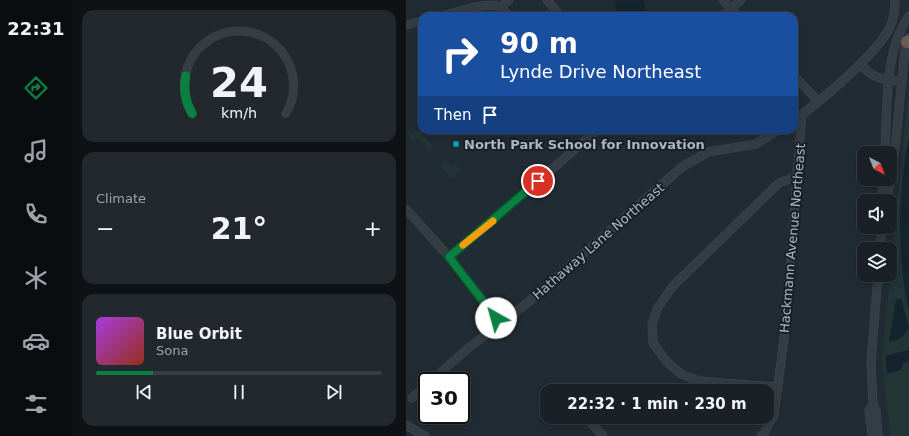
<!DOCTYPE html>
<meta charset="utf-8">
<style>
body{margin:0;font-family:"DejaVu Sans",sans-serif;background:#22282e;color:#f1f3f6;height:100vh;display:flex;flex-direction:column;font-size:15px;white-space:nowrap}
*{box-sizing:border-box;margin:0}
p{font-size:13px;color:#9fa3a7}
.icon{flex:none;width:22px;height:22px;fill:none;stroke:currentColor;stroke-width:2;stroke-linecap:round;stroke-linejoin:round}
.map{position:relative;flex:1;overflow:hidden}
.sheet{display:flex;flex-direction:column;gap:10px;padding:10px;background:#0e1215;width:334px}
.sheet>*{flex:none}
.banner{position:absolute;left:12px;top:12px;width:380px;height:122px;border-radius:12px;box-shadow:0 2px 10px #0003,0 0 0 1px #373e43;background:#1a4fa0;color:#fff;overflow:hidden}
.needle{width:26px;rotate:138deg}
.buttons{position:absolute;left:451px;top:146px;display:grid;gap:8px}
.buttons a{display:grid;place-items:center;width:40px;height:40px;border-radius:8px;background:#192026;box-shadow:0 2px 10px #0003,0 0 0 1px #373e43;font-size:20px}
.speed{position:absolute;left:12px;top:372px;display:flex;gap:8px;font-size:20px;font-weight:700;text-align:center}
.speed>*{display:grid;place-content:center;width:52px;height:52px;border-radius:50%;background:#192026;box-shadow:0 2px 10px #0003,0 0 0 1px #373e43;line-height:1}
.speed .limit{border:2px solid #111;border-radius:6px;background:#fff;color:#111}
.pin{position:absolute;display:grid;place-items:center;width:34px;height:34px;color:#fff;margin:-17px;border:2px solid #fff;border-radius:50%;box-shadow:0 1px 4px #0007}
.me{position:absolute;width:44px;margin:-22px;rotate:322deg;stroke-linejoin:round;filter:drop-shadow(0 0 3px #0008)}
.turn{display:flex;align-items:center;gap:14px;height:84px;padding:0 16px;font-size:18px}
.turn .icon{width:52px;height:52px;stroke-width:2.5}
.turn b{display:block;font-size:28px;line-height:34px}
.then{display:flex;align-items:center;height:38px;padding:0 16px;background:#0003;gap:8px;font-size:15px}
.big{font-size:30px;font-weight:600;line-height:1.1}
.sheet .widget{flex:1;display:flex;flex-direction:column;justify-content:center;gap:6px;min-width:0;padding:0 14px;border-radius:12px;background:#22282e}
.sheet .dial{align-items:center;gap:0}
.dial svg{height:104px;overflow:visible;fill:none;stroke:#373e43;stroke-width:7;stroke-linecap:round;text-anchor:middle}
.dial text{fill:#f1f3f6;stroke:none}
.song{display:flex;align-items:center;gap:12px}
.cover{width:48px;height:48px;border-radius:6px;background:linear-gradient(135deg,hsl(280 70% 55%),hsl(10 70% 35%))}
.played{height:4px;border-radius:2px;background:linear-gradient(90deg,#0b8043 20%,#373e43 20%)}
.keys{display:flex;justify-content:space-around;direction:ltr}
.heat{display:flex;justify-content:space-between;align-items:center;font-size:22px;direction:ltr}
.trip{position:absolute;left:134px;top:384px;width:234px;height:40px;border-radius:12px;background:#192026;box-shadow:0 2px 10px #0003,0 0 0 1px #373e43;font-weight:600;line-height:40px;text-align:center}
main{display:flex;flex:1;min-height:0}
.menu{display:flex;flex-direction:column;width:72px;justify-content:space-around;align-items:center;background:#0a0d0f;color:#9fa3a7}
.menu .icon{width:28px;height:28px}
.menu .active{color:#0b8043}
.menu b{font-size:18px;color:#f1f3f6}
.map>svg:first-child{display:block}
</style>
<main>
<nav class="menu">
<b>22:31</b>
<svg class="icon active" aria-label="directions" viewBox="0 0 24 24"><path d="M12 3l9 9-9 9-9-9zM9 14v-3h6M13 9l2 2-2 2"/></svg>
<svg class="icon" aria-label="music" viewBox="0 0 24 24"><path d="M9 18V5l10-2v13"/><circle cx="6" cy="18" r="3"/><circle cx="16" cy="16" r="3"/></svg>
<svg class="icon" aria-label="phone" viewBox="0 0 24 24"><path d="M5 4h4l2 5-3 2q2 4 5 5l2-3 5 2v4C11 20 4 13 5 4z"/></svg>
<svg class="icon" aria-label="climate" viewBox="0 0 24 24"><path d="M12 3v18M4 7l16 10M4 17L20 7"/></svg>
<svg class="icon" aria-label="car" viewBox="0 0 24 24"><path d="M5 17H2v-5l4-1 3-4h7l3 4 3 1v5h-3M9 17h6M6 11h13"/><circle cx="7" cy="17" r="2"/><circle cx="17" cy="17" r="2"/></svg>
<svg class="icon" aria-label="filters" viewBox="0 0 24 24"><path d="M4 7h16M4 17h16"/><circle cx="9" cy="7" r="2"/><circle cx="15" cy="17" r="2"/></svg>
</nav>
<section class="sheet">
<div class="widget dial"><svg viewBox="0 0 100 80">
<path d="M14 69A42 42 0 1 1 86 69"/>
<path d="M14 69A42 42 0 0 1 9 40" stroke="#0b8043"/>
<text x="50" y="56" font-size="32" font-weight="700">24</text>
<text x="50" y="72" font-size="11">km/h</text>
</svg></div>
<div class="widget"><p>Climate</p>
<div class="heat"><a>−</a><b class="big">21°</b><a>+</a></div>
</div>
<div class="widget">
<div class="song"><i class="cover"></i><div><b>Blue Orbit</b><p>Sona</p></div></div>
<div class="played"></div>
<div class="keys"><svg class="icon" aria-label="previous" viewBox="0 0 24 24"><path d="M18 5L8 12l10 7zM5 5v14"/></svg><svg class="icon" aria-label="pause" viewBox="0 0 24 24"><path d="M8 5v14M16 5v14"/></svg><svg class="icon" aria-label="next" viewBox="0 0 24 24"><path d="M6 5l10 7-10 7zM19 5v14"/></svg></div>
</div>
</section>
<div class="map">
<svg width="503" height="436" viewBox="0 0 503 436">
<rect width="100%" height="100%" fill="#212b33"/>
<!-- green -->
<g fill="#223434">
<path d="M503,83V139L499,155L494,222L497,268L503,310V350L479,356L497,363L503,361V436H484L476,360Z"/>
<path d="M13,131L27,147L23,151L13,139L6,141L3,134Z"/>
<path d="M39,160L46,166L49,164L55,170L46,179L34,165Z"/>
</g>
<!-- water -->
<g fill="#15232f">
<path d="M209,0H238L240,16H211Z"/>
<path d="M503,139V310C491,264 492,185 503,139Z"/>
<path d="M495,299L503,328C498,336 493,342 483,341L490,300Z"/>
<path d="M503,350V361L497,363L495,370L481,374L479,356Z"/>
</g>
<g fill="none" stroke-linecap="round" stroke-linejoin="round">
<defs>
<g id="minor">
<path d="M141,0L152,13"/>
<path d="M317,0L332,16"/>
<path d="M95,7L103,0"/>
<path d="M37,16C51,12 81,1 94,7C97,9 100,13 103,16"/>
<path d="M317,16L335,0"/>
<path d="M0,25L16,21"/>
<path d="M455,63C464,79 479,80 496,81"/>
<path d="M388,76L412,101"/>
<path d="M388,120C413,103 472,53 484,27C488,19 489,9 489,0"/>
<path d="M479,153C481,112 478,50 503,16"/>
<path d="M476,201L477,179"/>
<path d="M481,201L489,149L499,49L503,37"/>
<path d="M0,209L43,257L95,323"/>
<path d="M474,249L476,227"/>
<path d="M43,257L85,222L191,130"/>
<path d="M472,275L465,362L467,405L470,410L472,436"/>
<path d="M25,381L60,350L119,305L276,167L302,152L350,144L372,130"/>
<path d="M371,387L292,381L275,374L261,362L247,343L246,325L251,309L267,286L373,183L392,176"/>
<path d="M6,398L21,385"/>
<path d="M180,417L197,436"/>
<path d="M0,425L19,436"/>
<path d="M355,436L358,433L368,415L379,331L396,114"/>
<path d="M466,436L463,410L467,405"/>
</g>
<path id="highway" d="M501,42L503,41"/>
</defs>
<!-- minor casing -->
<use href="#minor" stroke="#404851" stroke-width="9"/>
<!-- highway casing -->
<use href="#highway" stroke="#3e474e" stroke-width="13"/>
<!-- minor -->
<use href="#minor" stroke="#343c44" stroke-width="8"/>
<!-- highway -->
<use href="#highway" stroke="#695d51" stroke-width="12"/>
</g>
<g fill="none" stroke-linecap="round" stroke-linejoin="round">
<defs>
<path id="route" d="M90,318L43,257L132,181"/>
</defs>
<!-- route casing -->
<use href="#route" stroke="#07532c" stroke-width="10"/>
<!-- route -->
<use href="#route" stroke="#0b8043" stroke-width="7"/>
<!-- slow -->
<path stroke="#f59e0b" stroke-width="7" d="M57,245L87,221"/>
</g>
<!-- markers -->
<circle fill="#0f9aa8" stroke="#192128" stroke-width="1.5" cx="50" cy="144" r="4"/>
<g text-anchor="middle" stroke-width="4" stroke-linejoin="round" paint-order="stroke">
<!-- poi labels -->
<g font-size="13" font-weight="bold" fill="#aeb7c1" stroke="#192128" text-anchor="start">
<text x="58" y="149">North Park School for Innovation</text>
</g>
<!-- street labels -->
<g font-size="13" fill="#aeb7c1" stroke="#192128">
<text transform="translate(386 238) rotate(-85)" y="5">Hackmann Avenue Northeast</text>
<text transform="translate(192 241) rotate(-41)" y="5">Hathaway Lane Northeast</text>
</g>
</g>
</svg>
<div class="buttons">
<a><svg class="needle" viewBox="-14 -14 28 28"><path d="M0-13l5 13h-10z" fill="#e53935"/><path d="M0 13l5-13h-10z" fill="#9fa3a7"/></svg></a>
<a><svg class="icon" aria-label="sound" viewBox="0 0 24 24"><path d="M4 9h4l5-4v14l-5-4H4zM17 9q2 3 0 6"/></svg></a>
<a><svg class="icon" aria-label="layers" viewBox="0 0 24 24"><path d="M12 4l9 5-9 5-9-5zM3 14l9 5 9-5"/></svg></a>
</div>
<div class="speed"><div class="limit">30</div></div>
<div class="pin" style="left:132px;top:181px;background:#d93025"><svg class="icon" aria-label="arrive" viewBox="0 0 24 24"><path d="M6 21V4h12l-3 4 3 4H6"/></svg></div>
<svg class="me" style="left:90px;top:318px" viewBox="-20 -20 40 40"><circle r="19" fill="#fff"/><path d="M0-13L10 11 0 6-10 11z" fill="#0b8043"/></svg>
<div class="trip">22:32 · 1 min · 230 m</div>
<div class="banner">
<div class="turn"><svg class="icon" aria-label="right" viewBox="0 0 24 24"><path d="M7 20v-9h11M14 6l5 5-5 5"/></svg><div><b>90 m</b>Lynde Drive Northeast</div></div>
<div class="then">Then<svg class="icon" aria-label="arrive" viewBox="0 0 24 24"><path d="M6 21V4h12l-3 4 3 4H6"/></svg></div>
</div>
</div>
</main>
